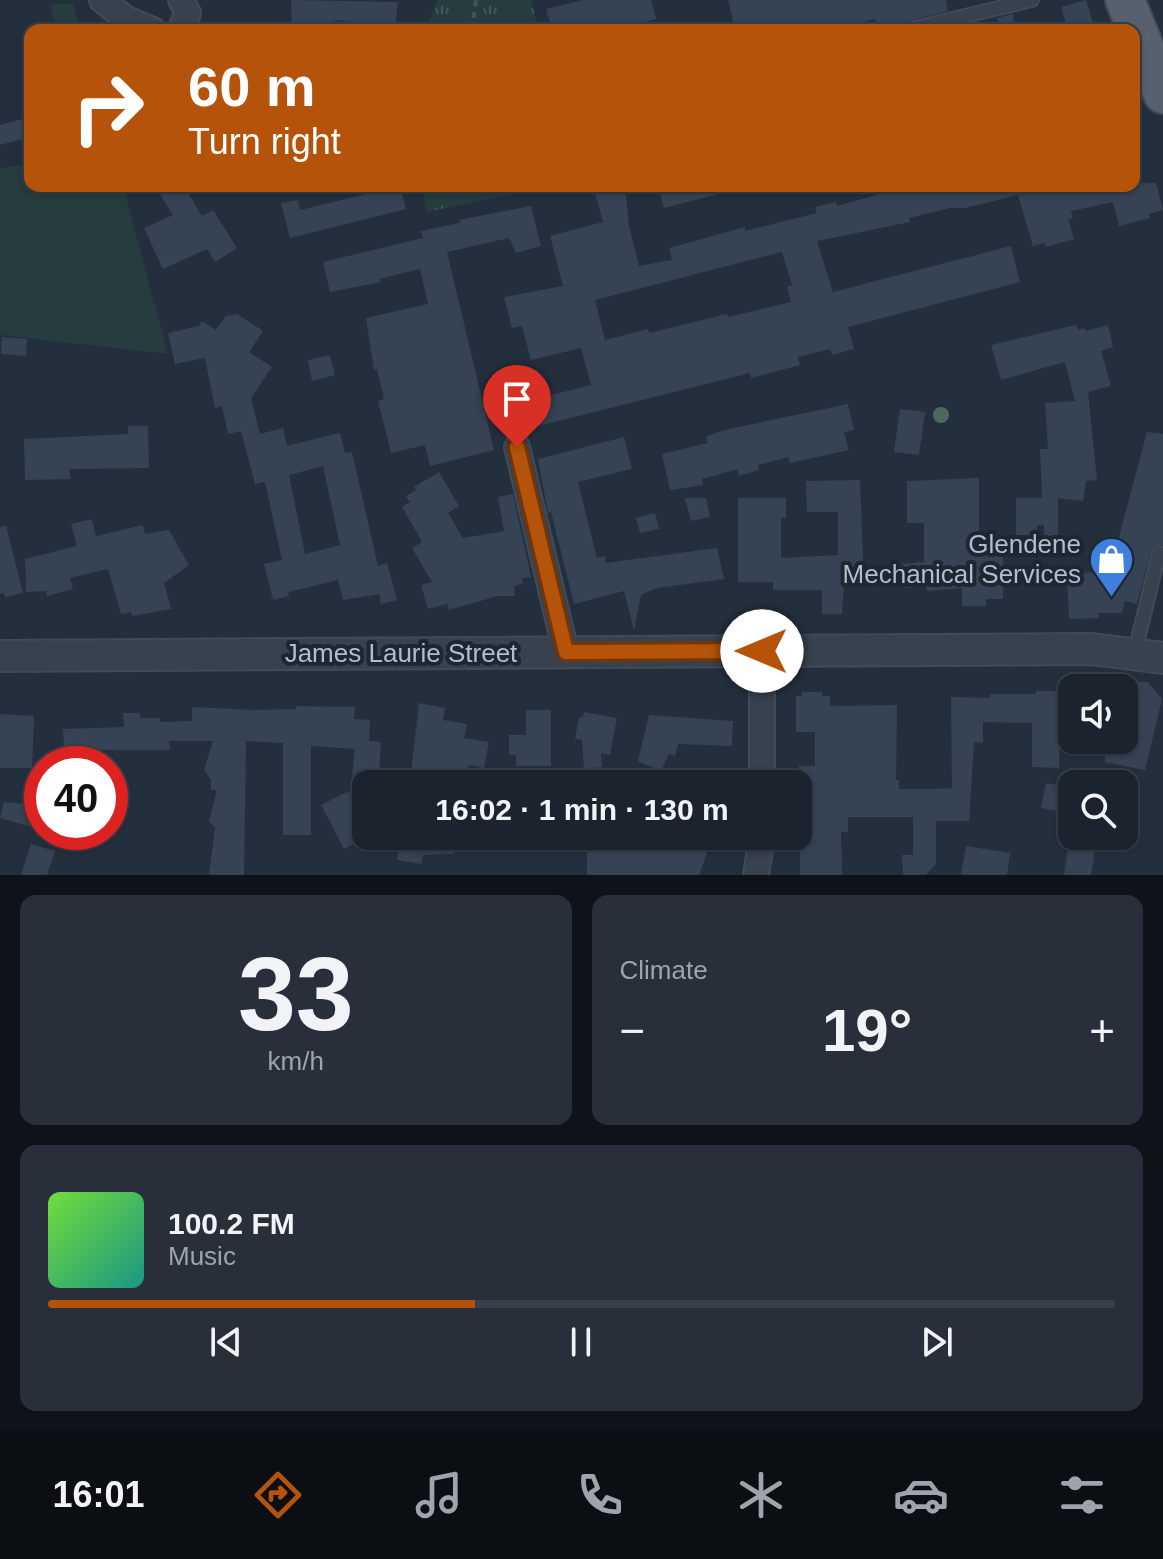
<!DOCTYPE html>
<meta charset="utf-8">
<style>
body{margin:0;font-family:Helvetica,sans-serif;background:#282f3a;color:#f1f3f6;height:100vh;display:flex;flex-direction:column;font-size:30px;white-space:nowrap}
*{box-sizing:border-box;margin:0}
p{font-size:26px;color:#a0a4aa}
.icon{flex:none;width:44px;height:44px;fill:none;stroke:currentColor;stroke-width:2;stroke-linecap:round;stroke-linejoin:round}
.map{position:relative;height:875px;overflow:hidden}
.sheet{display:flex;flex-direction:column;gap:20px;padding:20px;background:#0f1319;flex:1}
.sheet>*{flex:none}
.hud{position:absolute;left:24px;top:24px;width:1116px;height:168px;border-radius:16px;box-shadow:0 2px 6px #0004,0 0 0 2px #39404a;background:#b45309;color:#fff;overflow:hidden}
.buttons{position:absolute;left:1058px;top:674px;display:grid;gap:16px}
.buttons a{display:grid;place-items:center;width:80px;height:80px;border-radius:16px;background:#1b232e;box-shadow:0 2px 6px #0004,0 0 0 2px #39404a;font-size:40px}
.speed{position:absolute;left:24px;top:746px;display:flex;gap:16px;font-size:40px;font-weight:700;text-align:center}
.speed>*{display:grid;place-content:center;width:104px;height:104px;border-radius:50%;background:#1b232e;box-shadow:0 2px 6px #0004,0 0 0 2px #39404a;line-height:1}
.speed .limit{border:12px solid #d22;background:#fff;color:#111}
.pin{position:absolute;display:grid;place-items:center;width:68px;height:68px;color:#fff;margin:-82px -34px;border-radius:50% 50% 50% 0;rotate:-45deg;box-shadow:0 0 8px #0007}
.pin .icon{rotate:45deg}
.me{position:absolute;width:88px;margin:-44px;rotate:270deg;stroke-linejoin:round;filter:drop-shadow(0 0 6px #0008)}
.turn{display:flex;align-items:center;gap:28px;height:168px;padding:0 32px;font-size:36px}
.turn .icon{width:104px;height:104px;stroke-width:2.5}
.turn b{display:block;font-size:56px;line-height:68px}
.big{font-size:60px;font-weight:700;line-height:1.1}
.sheet .tile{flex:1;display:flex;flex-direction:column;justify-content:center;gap:12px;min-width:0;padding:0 28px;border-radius:16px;background:#282f3a}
.sheet .dial{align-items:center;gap:0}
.dial b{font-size:104px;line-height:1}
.song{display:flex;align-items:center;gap:24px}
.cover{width:96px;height:96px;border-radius:12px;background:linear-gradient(135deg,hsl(100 70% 55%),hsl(170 70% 35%))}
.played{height:8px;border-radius:4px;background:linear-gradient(90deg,#b45309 40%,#39404a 40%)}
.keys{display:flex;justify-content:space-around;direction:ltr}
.heat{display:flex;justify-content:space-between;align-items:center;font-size:44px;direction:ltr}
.sheet .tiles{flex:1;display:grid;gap:20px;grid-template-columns:1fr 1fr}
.tile:last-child{grid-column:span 2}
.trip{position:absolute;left:352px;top:770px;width:460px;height:80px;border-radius:16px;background:#1b232e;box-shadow:0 2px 6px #0004,0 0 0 2px #39404a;font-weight:700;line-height:80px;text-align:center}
.tabs{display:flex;height:128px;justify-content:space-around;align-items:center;background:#0b0e12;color:#a0a4aa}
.tabs .icon{width:56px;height:56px}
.tabs .current{color:#b45309}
.tabs b{font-size:36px;color:#f1f3f6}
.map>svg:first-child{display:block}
</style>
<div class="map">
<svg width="1163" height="875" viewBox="0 0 1163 875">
<defs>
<pattern id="park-tufts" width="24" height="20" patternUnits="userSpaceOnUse" patternTransform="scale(2)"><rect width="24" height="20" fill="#263c3f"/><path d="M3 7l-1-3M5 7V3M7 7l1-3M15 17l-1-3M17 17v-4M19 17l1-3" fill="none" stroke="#435659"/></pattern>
</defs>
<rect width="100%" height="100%" fill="#242f3e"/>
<!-- green -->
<g fill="#263c3f">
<path d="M73,3L80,30H56L51,5Z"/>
<path d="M30,164V186H123L168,354L0,335V168Z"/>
</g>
<!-- park -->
<g fill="url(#park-tufts)">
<path d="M437,0H531L538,30H414L427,27Z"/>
<path d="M422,186H548L427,212Z"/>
</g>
<!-- building -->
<g fill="#364354" fill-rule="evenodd">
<path d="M291,0L398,2L395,27L335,20L336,30H292Z"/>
<path d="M583,0H651L656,19L617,30H552L546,9Z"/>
<path d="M728,0H946L948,11L904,22L898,30H877L875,19L830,30H735Z"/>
<path d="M1086,0L1095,30H1068L1061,7Z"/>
<path d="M1013,14L1015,30H1000L997,18Z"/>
<path d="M30,117V137L0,145V125Z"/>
<path d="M1156,183L1163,210L1149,214L1150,218L1119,226L1113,202L1071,211L1073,218L1068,219L1074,239L1046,247L1044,243L1033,246L1018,195L965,208H950L909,218L910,222L817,241L833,292L1011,246L1020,282L848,327L854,349L832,355L830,349L798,357L800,365L751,378L750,373L538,426L532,400L591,385L581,348L531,360L522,326L512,328L504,297L563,286L550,236L603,222L593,186H625L629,226L639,266L672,260L669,248L745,227V231L817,213L815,207L836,202L837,206L908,186ZM782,252L792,285L787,287L791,302L728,317L727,314L649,333L648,329L605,340L595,300Z"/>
<path d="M155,186H184L202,216L213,210L237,248L215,262L207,249L163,269L144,228L173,215Z"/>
<path d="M400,186L406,209L290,238L281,203L298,200L300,210Z"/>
<path d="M658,186H726L727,192L664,208Z"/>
<path d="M531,206L541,246L516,253L509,238L447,252L494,450L430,466L425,445L391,453L378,401L384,399L377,369L374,370L366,318L428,304L420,269L380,279L381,282L330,292L323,262L423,238L421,231L460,223L459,220Z"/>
<path d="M237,314L263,331L249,352L272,367L251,398L260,434L283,428L287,446L340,433L345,453L352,452L378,566L387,563L397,600L381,604L379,594L343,600L338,580L288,592L289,596L273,600L264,564L282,560L265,482L255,484L241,431L228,434L222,406L215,408L205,358L175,364L168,333L199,326L202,321L216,330L226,316ZM323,466L340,545L305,554L289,475Z"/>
<path d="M1076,325L1078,330L1084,328L1085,331L1108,325L1113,347L1101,351L1111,386L1088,392L1097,480L1086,481L1083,501L1058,498V539H1044V525H1037V535H1016V498H1042L1040,449H1048L1045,403L1075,401L1065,362L1001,380L991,345Z"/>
<path d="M2,337L27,339L26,356L1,354Z"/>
<path d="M330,355L335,375L312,381L308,360Z"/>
<path d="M848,404L854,430L844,432L849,450L790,463L788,457L758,465L759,470L738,476V469L702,479L703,485L670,490L662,454L708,443L706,436L729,429Z"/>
<path d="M900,409L925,412L919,455L894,452Z"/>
<path d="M128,426H148L149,468L69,469L71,479L25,480L24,439L128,434Z"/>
<path d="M1147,432L1163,434V545H1156L1151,550L1137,604L1125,601L1122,613H1098L1099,618L1069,619L1067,574L1096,572V563H1112Z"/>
<path d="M624,437L632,469L578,482L597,558L605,556L606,563L717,548L724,579L657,588L641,595L634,630L624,591L574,604L551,512L548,513L538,459Z"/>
<path d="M439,472L459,506L448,513L463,538L504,531L498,497L513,494L531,577L522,578L523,584L514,586L515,596H498L449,610L447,604L428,609L421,585L432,582L412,548L422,542L402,507L410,502L406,496L416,490L414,487Z"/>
<path d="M979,478V549L1003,550V599H986V606H962V588L927,591L926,586L904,588L902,564L924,562V523H907V481Z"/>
<path d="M860,480L864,584L844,585L842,614H822V590H773V582H738V498H786V518H781V558L838,555V512H807L806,481Z"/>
<path d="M685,498H706L710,517L691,521Z"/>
<path d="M655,513L659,529L640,533L636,518Z"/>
<path d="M92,519L96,536L143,525L145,534L169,530L189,565L164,583L171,609L132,616L131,612L121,614L108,569L70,578L73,589L47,596L46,591L26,592L25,559L77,546L71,524Z"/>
<path d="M6,526L23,593L5,597L4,593L0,594V527Z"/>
<path d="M1124,682H1148L1162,699L1145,770L1105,762V740H1124Z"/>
<path d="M1036,691H1065L1064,712H1060L1059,768L1032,767V723L983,722V743L974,742L969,821H936V864L926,875H903L902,855H913V817H848V832H841L842,875H800L799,766H815V732H796V696H802V692H822V696H830V706L897,705L896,780H899V789H937L952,788L951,697L990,698V694H1036Z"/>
<path d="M419,703L445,708L443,720L467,724L464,738L489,742L484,768L468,765L464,784L432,779L439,776L411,771Z"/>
<path d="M296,706L355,707L354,719L370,720L369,741L381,742L379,777L352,775L355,749L311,746V835H283V743L246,741L244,875H209L215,828L209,821L217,790H211V780L204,770L213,741H169L170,750H96V764H65L63,729L124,727L123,713H140V718H159L160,722L192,721V707L253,710L296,709Z"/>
<path d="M526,710H551V766H516V755H509V735H526Z"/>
<path d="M584,712L617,718L610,755L601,753L602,767L584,769L582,740L575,739L579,717L583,718Z"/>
<path d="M0,714L34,716L32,768H0Z"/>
<path d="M649,715L733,721L732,746L678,744L675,756L669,754L661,771L638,761Z"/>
<path d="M1046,783L1072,788V814L1041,808Z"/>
<path d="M349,791L366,824V838L344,849L321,805Z"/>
<path d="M26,797L42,801V830L0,818L4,802L24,804Z"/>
<path d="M401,836H455L454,854L423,855L421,864L397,860Z"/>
<path d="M609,836H713L699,875H587V845L604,850Z"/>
<path d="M1070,836H1097L1091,875H1064Z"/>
<path d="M31,844L55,851L47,875H21Z"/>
<path d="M966,846L1010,853L1007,875H961Z"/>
</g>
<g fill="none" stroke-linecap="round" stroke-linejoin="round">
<defs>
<g id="service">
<path d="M907,30L1032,0"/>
<path d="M1138,639L1159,553L1163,554"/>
</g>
<g id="minor">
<path d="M102,0L126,19L153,30"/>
<path d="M180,30L188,13L181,0"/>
<path d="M517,447L566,652"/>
<path d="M762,651V784"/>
<path d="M756,875L762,836"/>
</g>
<path id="tertiary" d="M0,656L1091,649L1163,658"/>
<path id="primary" d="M1125,0L1163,94"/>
</defs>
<!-- service casing -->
<use href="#service" stroke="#414a57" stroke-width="16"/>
<!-- minor casing -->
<use href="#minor" stroke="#414a57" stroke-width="28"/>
<!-- tertiary casing -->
<use href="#tertiary" stroke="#414a57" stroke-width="34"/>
<!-- primary casing -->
<use href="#primary" stroke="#414a57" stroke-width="42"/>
<!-- path -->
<g stroke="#3f5557" stroke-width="4" stroke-dasharray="6 6" stroke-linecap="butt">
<path d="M206,24L223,30"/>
<path d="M472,30L476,0"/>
</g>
<!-- service -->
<use href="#service" stroke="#38414e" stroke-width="12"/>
<!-- minor -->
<use href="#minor" stroke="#38414e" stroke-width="24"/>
<!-- tertiary -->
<use href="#tertiary" stroke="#38414e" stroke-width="30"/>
<!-- primary -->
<use href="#primary" stroke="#56606e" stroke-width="38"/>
</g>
<!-- trees -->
<circle fill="#4b6a5d" cx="941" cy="415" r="8"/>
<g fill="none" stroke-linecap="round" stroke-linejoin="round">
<defs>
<path id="route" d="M517,447L566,652L762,651"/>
</defs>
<!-- route casing -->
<use href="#route" stroke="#753606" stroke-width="20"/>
<!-- route -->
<use href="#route" stroke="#b45309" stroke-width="14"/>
</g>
<!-- icons -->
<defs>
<symbol id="shop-pin" viewBox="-11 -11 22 30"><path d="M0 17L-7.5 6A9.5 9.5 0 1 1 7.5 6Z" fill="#3f7fe0" stroke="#1d2633"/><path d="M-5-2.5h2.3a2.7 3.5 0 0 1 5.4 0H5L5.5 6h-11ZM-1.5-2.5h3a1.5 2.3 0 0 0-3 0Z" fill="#fff"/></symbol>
</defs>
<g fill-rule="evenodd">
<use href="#shop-pin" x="1086" y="534" width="51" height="69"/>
</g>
<g text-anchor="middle" stroke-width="8" stroke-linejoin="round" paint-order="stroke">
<!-- poi labels -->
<g font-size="26" fill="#b4bcc9" stroke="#1d2633" text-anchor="end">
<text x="1081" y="553">Glendene<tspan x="1081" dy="30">Mechanical Services</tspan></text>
</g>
<!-- street labels -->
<g font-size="26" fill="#b4bcc9" stroke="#1d2633">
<text x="401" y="662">James Laurie Street</text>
</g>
</g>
</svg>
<div class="buttons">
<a><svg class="icon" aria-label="sound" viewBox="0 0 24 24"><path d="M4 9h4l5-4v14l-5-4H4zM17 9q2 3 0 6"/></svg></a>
<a><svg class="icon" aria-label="search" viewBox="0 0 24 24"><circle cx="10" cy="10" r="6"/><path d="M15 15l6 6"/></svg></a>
</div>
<div class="speed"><div class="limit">40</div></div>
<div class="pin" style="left:517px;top:447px;background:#d93025"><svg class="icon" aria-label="arrive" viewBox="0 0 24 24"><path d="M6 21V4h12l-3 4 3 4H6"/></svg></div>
<svg class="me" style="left:762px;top:651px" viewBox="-20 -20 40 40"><circle r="19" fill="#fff"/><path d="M0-13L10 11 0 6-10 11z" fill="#b45309"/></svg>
<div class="trip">16:02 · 1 min · 130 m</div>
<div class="hud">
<div class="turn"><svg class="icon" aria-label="right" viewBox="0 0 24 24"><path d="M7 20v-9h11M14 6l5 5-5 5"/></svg><div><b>60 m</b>Turn right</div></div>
</div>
</div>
<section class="sheet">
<div class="tiles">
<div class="tile dial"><b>33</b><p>km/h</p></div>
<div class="tile"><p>Climate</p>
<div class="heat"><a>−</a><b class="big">19°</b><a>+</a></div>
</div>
<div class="tile">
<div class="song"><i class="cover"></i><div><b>100.2 FM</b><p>Music</p></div></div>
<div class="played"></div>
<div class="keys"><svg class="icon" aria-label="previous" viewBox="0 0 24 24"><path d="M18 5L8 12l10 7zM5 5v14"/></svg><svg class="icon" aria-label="pause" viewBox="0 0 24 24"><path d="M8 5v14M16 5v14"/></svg><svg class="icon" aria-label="next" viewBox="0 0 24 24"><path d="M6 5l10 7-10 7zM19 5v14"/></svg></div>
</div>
</div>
</section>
<nav class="tabs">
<b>16:01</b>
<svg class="icon current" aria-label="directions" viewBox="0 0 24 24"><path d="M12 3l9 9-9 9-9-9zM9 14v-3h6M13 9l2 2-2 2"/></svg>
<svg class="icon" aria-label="music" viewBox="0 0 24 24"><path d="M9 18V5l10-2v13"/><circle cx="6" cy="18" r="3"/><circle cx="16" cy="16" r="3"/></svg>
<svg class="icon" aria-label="phone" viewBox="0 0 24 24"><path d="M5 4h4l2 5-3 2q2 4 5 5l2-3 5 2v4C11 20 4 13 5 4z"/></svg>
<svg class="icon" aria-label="climate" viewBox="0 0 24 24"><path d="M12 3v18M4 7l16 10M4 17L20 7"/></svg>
<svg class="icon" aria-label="car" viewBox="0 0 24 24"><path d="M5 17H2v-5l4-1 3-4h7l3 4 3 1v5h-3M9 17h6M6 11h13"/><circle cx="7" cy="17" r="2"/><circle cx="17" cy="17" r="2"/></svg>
<svg class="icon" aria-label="filters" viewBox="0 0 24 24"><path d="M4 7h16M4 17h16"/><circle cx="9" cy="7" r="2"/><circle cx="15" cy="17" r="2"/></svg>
</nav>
